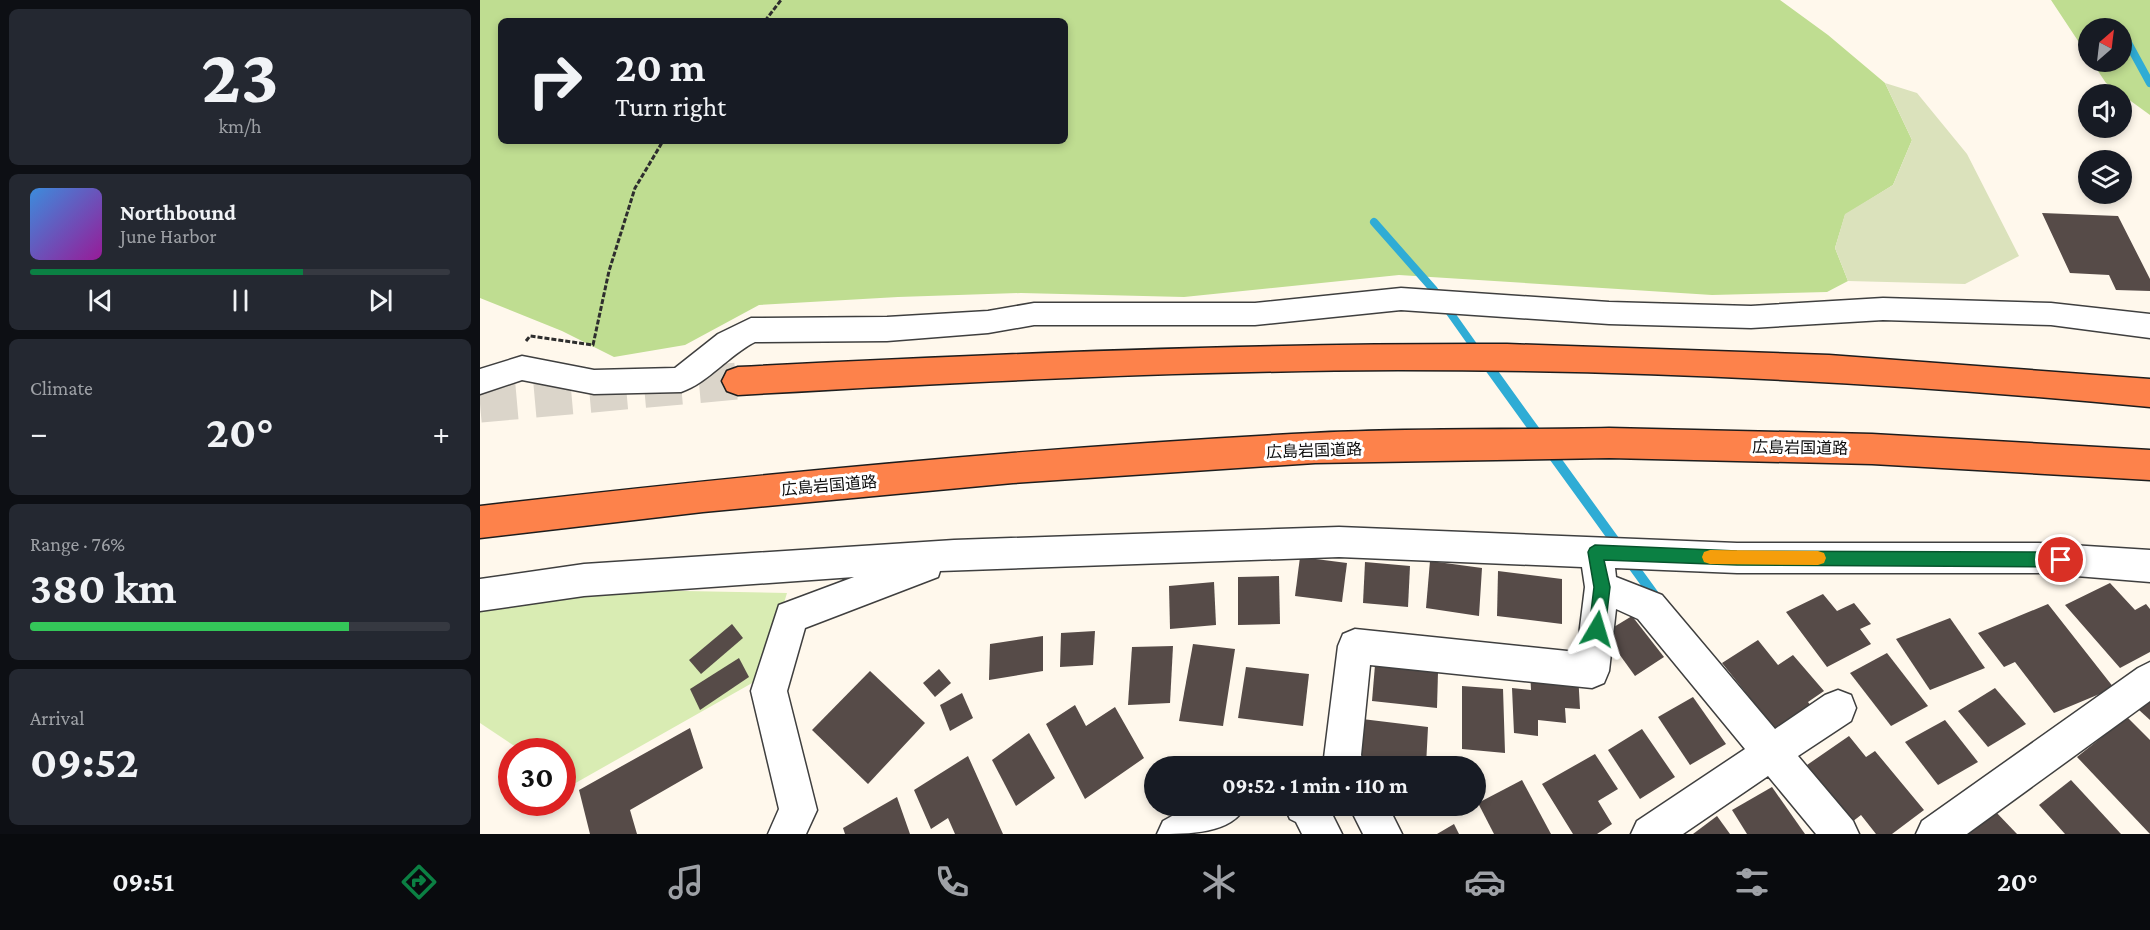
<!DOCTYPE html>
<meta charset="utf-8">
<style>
body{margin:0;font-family:"Crimson Pro","Noto Sans JP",serif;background:#242831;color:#f1f3f6;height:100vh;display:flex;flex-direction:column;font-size:22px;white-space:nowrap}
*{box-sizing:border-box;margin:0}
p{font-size:20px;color:#9ea1a6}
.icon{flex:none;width:33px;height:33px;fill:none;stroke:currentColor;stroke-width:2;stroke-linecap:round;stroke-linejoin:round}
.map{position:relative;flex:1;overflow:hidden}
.details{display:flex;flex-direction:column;gap:9px;padding:9px;background:#0d0f14;width:480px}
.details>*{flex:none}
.hud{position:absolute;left:18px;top:18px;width:570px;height:126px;border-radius:9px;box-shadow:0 3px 9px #0003;background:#171b24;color:#f1f3f6;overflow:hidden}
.needle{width:39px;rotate:28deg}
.fabs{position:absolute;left:1598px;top:18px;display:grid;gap:12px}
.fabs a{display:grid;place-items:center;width:54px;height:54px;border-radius:50%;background:#171b24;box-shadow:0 3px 9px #0003;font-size:30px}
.speed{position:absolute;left:18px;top:738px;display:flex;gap:12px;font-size:30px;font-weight:700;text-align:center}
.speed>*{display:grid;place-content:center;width:78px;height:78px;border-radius:50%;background:#171b24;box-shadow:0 3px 9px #0003;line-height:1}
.speed .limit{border:9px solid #d22;background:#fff;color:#111}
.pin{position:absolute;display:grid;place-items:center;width:51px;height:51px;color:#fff;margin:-26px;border:3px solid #fff;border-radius:50%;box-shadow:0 2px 6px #0007}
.me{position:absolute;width:66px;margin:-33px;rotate:7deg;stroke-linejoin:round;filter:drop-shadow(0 0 4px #0008)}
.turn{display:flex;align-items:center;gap:21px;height:126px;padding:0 18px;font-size:27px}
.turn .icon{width:78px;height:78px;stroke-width:2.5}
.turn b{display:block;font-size:42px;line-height:51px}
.big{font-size:45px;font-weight:700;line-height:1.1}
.details .tile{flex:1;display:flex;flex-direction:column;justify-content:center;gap:9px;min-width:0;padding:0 21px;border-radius:9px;background:#242831}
.details .dial{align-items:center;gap:0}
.dial b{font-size:78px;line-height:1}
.song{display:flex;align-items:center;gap:18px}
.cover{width:72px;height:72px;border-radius:9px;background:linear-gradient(135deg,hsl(210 70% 55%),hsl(300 70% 35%))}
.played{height:6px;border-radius:3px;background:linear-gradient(90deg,#0b8043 65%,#363941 65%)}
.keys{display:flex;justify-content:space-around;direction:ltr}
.heat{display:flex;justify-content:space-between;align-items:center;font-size:33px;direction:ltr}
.charge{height:9px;border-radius:4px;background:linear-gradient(90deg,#34c759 76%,#363941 0)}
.trip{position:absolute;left:664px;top:756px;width:342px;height:60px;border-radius:30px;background:#171b24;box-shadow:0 3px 9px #0003;font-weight:700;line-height:60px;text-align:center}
.menu{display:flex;height:96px;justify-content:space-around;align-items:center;background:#090b0e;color:#9ea1a6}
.menu .icon{width:42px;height:42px}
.menu .current{color:#0b8043}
.menu b{font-size:27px;color:#f1f3f6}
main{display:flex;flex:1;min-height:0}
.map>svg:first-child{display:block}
</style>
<main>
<section class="details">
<div class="tile dial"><b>23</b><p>km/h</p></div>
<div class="tile">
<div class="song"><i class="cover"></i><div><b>Northbound</b><p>June Harbor</p></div></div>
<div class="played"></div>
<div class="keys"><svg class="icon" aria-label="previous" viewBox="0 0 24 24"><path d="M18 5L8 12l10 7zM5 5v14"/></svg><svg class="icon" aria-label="pause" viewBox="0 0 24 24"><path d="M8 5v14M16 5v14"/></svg><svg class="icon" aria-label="next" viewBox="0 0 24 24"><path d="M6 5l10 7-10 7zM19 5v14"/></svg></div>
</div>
<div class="tile"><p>Climate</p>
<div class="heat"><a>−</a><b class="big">20°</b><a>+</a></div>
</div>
<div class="tile"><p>Range · 76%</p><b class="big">380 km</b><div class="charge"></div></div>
<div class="tile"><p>Arrival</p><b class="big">09:52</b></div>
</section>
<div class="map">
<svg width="1670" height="834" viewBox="0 0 1670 834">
<rect width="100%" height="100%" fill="#fff8ec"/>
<!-- green -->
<path fill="#d9ecb3" d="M100,589L307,593L281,678L92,785L83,779L82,752L42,751L0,723V605Z"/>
<!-- forest -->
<g fill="#bfdd91" fill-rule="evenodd">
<path d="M0,0H1300L1348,35L1405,83L1432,140L1413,185L1365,215L1355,248L1368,281L1347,292L1232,295L919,275L704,297L541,293L418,297L279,305L205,345L134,357L82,331L0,298ZM21,21H585V141H21Z"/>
<path d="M1571,0H1670V115L1626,83L1612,62H1641V28H1608V56Z"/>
</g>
<!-- cemetery -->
<path fill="#dbe2bc" d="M1405,83L1437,93L1487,154L1539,256L1485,284L1368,281L1355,248L1365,214L1413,185L1432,140Z"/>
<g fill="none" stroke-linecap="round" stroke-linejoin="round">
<!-- stream-far1 -->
<g stroke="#2facd5" stroke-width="8">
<path d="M1641,30L1670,83"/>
<path d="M894,222L954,290L1005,362"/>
</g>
<!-- stream -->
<g stroke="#2facd5" stroke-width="10">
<path d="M1004,360L1061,439"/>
<path d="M1069,450L1140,548"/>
<path d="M1148,559L1177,599"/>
</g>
</g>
<!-- building -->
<g fill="#564b48">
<path d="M1562,213L1638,216L1670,279V291L1636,290L1629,275L1590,273Z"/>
<path d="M820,557L867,563L862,602L815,596Z"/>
<path d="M950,561L1002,568L999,616L946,608Z"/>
<path d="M885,562L930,566L928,607L883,603Z"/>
<path d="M1018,571L1082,579V624L1017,616Z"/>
<path d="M799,576L800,624L758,625V577Z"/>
<path d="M734,582L736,625L690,629L689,586Z"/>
<path d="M1630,583L1655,610L1666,604L1670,609V652L1640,668L1585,605Z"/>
<path d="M1343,594L1357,611L1374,603L1391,624L1380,629L1391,644L1347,667L1306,612Z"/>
<path d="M1568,604L1634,688L1574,713L1535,662L1524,667L1498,633Z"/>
<path d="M1152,616L1184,657L1155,676L1124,633Z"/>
<path d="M1470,618L1505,668L1450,690L1416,639Z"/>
<path d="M252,624L263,638L221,674L209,660Z"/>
<path d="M615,631L613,665L580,667L581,633Z"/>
<path d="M563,636V671L509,680L510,644Z"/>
<path d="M1278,640L1298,665L1313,655L1344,691L1328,702L1334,710L1299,734L1242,663Z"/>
<path d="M713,644L755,649L743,726L699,721Z"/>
<path d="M693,646L690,703L648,705L652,647Z"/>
<path d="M1407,653L1448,706L1411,726L1370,673Z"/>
<path d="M259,658L269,677L220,710L210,689Z"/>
<path d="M895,665L958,672L957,708L892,701Z"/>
<path d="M766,667L829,674L823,726L758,718Z"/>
<path d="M459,669L471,683L455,697L443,683Z"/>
<path d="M1050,670L1098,673L1100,709L1085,708L1086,723L1058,720V736L1034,733L1032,688L1051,690Z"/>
<path d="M390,671L445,723L388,784L332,730Z"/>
<path d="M982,686L1023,689L1025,753L982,749Z"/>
<path d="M1515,688L1546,724L1508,747L1478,711Z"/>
<path d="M482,693L493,718L470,731L460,705Z"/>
<path d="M1213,697L1246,744L1210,765L1178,717Z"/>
<path d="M1670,701V720L1659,710Z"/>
<path d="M595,705L606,726L635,707L664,758L605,799L566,724Z"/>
<path d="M1647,717L1670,740V834L1597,757Z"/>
<path d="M874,718L948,727L946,766H888L889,758L870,755Z"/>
<path d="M1465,720L1498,762L1458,785L1425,742Z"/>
<path d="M210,728L223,768L150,810L157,834H110L99,790Z"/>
<path d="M1162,729L1195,777L1160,799L1128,750Z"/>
<path d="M549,733L575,778L536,806L512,760Z"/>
<path d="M1369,736L1386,757L1395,751L1444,810L1412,834H1396L1381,815L1372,822L1327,765Z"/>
<path d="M1115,754L1138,789L1118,801L1132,824L1117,834H1093L1062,784Z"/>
<path d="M488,756L523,834H475L468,818L451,829L434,790Z"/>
<path d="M1042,780L1071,834H1014L998,803Z"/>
<path d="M1591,780L1641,834H1585L1559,805Z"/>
<path d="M1292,787L1325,834H1267L1252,810Z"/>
<path d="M417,797L430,834H365L363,828Z"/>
<path d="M1514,810L1537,834H1488Z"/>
<path d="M1237,816L1250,834H1213Z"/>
<path d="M974,824L979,834H957Z"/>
</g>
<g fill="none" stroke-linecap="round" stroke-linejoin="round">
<!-- highway-tunnel -->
<path stroke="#dbd5ca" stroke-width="37" stroke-dasharray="37 18" stroke-linecap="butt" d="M0,404L258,381"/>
<defs>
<g id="street">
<path d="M921,288L1129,302L1271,306L1403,298L1571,303L1670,314V338L1571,325L1403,320L1271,328L1129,324L921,310L775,325H554L508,333L407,341L275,342C249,355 228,383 201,392L114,394L42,380L0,394V369L42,356L114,370L195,368L238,334L271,318L407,317L508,311L554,303H775Z"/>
<path d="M859,527L1257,543H1559L1670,550V582L1559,573H1257L1135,568L1136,577L1182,595L1295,729L1345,695L1358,690L1371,695L1376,708L1371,721L1318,756L1373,821L1379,834H1336L1288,776L1203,834H1151L1157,821L1265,749L1158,619L1136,609L1129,671L1124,683L1112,688L890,665L881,755L885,766H847L844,758L858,646L863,634L875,629L1097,652L1105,587L1102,567L859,557L460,571L458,577L325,628L307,691L337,810L326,834H288L299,809L271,691L299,605L374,577L104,596L0,611V579L104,564L474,540Z"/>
<path d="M1670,662V701L1487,834H1436L1442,821L1658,668Z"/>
<path d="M710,806H766C751,834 709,834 677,834L683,821Z"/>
<path d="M804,806H848L862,834H822L816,822L810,819Z"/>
<path d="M869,806H908L922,834H883Z"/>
</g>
<g id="highway">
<path d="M1027,344L1349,355L1670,379V407C1420,383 1169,370 918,370C698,371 478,382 258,395L247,391L242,381L247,371L258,367C514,354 770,343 1027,344Z"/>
<path d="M1129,428L1392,434L1670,450V480L1392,464L1129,458L835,463L533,483L223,512L0,538V506C277,474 555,447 833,433C931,428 1031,430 1129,428Z"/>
</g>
</defs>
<!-- street casing -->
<use href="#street" stroke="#3f3f3f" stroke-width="3"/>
<!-- highway casing -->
<use href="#highway" stroke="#1d1d1d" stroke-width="3"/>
<!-- path -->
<g stroke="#2e2e2e" stroke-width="3" stroke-dasharray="5 2" stroke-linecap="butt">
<path d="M285,21L301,0"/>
<path d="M46,341L50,336L113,345L129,271L155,188L183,141"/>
</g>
<!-- street -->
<use href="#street" fill="#fff" fill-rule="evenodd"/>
<!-- highway -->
<use href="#highway" fill="#fd824b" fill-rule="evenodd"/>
</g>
<!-- route -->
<path fill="#0b8043" stroke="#07532c" stroke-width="1.5" d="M1115,545L1257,551L1581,552L1586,555L1588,560L1586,564L1581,567L1257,565L1124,560L1130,587L1125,629L1122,634L1117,636L1111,634L1109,629L1114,587L1108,552L1110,548Z"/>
<!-- slow -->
<path fill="#f59e0b" d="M1230,550L1338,551L1344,553L1346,558L1344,563L1338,565L1230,564L1224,562L1222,557L1224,552Z"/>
<g text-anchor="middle" stroke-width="6" stroke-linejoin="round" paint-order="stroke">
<!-- street labels -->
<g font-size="16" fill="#0c0c0c" stroke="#fff">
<text transform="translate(1320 447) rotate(1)" y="6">広島岩国道路</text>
<text transform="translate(834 450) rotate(-2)" y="6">広島岩国道路</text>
<text transform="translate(349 485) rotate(-5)" y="6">広島岩国道路</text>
</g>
</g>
</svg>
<div class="fabs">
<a><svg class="needle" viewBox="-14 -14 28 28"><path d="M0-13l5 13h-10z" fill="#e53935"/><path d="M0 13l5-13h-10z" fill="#9ea1a6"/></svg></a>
<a><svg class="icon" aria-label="sound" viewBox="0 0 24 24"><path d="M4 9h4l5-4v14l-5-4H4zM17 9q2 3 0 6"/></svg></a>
<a><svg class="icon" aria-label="layers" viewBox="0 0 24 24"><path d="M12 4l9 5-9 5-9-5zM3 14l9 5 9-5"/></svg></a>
</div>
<div class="speed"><div class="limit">30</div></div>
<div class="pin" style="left:1581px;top:560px;background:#d93025"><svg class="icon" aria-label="arrive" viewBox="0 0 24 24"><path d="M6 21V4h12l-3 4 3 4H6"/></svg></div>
<svg class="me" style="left:1117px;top:629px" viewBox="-20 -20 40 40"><path d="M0-17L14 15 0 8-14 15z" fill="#0b8043" stroke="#fff" stroke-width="4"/></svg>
<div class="trip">09:52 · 1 min · 110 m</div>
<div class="hud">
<div class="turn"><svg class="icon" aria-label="right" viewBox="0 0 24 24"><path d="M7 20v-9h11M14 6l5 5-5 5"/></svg><div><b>20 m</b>Turn right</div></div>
</div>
</div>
</main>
<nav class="menu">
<b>09:51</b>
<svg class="icon current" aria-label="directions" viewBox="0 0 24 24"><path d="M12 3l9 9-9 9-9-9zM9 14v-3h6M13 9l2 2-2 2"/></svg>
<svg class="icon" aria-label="music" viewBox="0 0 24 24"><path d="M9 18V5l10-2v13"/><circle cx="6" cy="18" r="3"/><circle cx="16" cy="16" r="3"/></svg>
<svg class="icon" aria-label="phone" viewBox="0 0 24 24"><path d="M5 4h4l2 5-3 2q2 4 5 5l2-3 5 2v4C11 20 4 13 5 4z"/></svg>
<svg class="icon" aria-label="climate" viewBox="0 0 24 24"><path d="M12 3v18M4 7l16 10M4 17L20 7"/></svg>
<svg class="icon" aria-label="car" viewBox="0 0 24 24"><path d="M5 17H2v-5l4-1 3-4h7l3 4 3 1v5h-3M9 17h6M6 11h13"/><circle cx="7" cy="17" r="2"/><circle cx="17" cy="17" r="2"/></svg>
<svg class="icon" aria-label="filters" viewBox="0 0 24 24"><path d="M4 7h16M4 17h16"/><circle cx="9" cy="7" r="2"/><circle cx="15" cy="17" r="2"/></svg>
<b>20°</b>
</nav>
